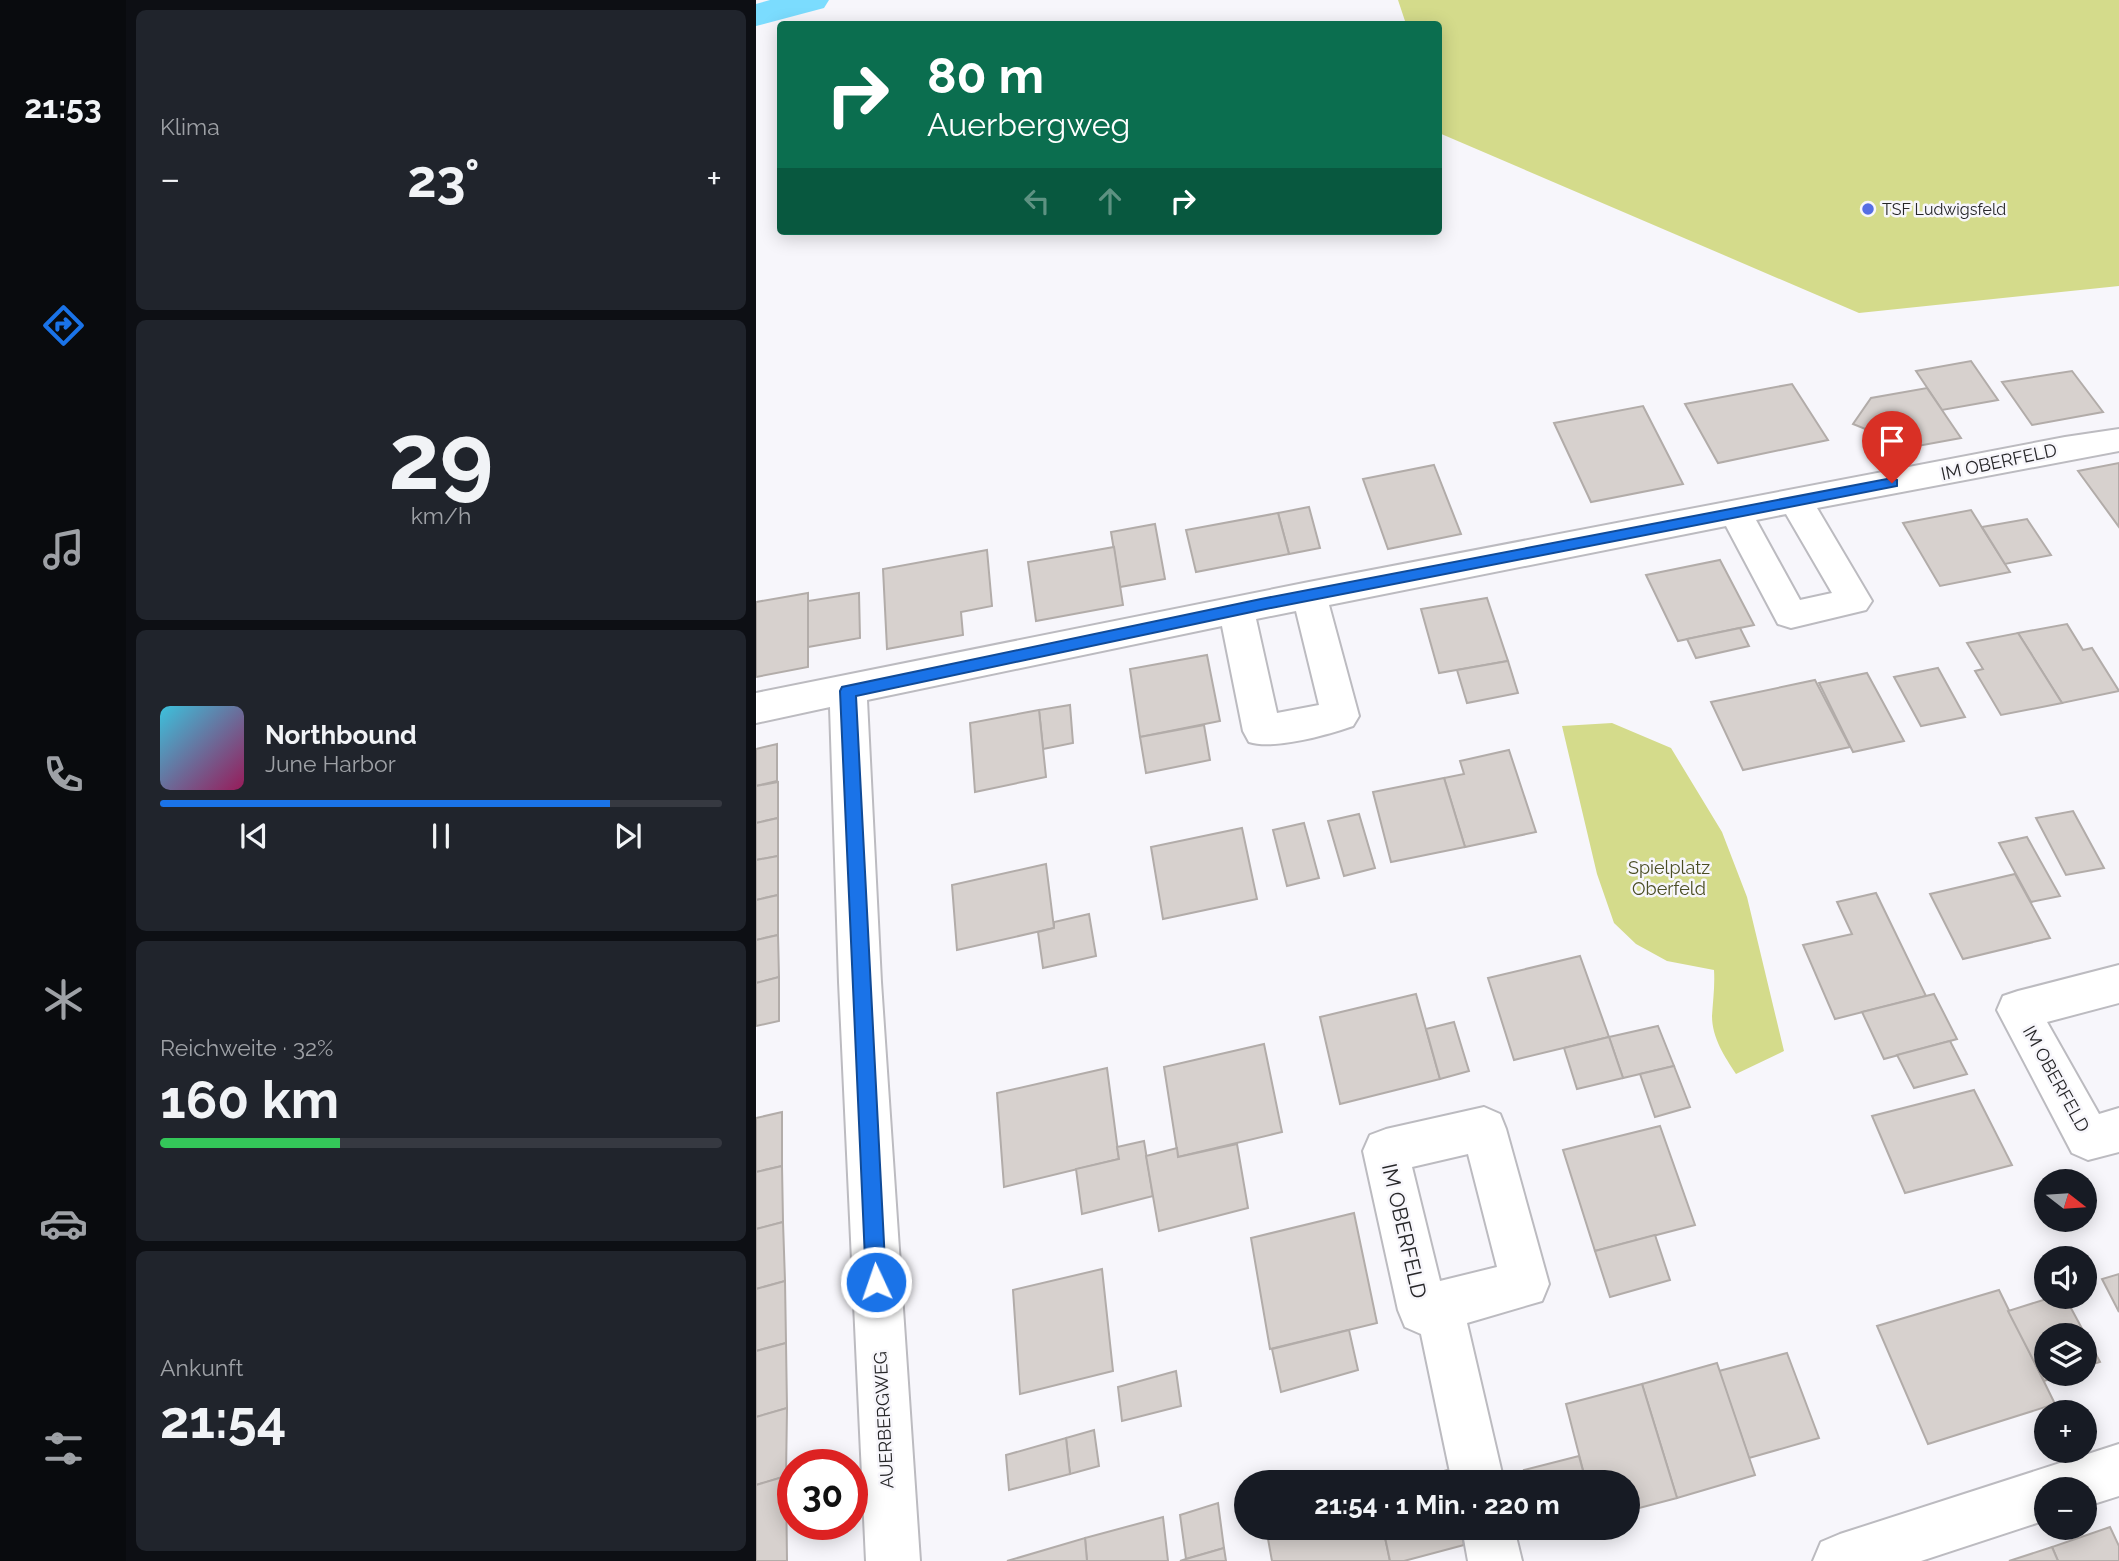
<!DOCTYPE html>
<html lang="de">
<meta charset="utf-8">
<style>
body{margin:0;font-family:Raleway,sans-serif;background:#20242c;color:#f1f3f6;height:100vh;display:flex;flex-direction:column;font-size:26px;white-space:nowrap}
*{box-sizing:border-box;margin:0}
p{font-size:23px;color:#9ea1a6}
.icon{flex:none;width:38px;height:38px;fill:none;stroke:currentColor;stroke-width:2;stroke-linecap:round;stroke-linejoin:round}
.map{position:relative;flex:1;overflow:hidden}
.details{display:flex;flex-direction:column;gap:10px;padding:10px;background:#0d0f14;width:630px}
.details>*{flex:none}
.hud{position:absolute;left:21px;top:21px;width:665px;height:214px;border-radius:7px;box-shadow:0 4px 18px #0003;background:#0b6e4f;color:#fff;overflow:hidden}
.needle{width:46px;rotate:107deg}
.tools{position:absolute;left:1278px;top:1169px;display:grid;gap:14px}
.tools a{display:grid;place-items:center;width:63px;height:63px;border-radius:50%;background:#171b24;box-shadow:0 4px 18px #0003;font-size:35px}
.speed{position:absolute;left:21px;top:1449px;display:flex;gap:14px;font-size:35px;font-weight:700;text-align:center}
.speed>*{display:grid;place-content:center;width:91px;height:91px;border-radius:50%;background:#171b24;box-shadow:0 4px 18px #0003;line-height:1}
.speed .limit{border:10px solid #d22;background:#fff;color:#111}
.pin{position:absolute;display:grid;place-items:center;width:60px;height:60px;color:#fff;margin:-72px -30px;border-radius:50% 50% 50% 0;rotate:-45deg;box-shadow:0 0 7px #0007}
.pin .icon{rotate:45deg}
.me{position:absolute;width:77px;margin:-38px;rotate:357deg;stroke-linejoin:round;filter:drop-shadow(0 0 5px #0008)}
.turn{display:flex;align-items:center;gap:24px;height:147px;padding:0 35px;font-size:32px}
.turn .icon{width:91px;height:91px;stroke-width:2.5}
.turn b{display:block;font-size:49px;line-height:60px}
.lanes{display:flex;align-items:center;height:66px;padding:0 35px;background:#0003;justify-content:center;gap:35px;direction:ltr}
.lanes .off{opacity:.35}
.big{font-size:52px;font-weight:700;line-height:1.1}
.details .card{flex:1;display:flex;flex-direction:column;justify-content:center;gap:10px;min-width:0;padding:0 24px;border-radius:10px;background:#20242c}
.details .dial{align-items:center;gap:0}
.dial b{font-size:91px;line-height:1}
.song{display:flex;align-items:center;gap:21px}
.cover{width:84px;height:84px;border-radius:10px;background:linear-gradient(135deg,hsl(190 70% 55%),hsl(330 70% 35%))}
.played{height:7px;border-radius:4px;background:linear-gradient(90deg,#1a73e8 80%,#363941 80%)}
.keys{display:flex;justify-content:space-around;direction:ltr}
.heat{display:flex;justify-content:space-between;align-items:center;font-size:38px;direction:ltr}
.charge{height:10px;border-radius:5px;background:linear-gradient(90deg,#34c759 32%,#363941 0)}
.trip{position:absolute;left:478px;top:1470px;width:406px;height:70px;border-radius:35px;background:#171b24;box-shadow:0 4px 18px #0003;font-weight:700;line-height:70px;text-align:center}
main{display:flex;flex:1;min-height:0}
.tabs{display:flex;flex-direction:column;width:126px;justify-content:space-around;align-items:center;background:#090b0e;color:#9ea1a6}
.tabs .icon{width:49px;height:49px}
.tabs .current{color:#1a73e8}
.tabs b{font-size:32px;color:#f1f3f6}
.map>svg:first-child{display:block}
</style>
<main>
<nav class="tabs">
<b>21:53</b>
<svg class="icon current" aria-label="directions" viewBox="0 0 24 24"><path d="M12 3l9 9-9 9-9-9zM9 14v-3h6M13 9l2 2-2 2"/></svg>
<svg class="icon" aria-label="music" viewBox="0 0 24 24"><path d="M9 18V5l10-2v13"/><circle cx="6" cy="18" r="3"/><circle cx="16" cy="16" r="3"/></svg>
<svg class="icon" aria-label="phone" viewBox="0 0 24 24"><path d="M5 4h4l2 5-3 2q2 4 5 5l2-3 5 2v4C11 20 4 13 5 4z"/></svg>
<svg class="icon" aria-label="climate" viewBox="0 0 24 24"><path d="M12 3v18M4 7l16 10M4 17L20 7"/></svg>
<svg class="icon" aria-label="car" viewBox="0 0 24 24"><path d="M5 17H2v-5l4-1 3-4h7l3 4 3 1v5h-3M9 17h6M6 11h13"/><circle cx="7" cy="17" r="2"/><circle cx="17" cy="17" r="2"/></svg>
<svg class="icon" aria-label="filters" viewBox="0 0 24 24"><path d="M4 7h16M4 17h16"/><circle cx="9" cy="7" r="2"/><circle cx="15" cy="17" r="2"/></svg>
</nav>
<section class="details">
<div class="card"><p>Klima</p>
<div class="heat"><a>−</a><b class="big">23°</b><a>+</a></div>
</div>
<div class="card dial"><b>29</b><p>km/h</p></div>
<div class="card">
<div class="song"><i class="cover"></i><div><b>Northbound</b><p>June Harbor</p></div></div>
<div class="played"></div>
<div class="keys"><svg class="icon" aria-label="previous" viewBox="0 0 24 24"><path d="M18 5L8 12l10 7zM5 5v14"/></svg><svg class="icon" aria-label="pause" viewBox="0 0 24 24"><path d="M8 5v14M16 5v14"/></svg><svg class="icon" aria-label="next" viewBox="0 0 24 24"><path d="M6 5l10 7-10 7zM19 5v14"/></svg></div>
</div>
<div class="card"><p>Reichweite · 32%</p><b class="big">160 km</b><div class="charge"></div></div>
<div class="card"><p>Ankunft</p><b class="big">21:54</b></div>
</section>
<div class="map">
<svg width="1363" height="1561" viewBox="0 0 1363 1561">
<rect width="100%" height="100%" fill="#f7f6fb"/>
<!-- green -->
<g fill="#d4db8b">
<path d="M642,0H1363V286L1103,313L683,133L682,24H650Z"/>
<path d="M856,723L915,748L966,832L991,897L1028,1051L980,1074C969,1057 956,1038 956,1016C957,1000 959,986 958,970L911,961L880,944L858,923L841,874L806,726Z"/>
</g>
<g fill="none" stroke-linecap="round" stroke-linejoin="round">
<!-- canal -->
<path fill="#7bdcfe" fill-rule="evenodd" d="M14,0H73L68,8L0,26V4Z"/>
</g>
<!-- building -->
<g fill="#d7d1ce" stroke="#b2aca9" stroke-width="2">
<path d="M1215,361L1242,400L1186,410L1160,371Z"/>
<path d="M1316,371L1347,412L1276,425L1246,382Z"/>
<path d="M1036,384L1072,440L962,463L929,404Z"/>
<path d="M1171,388L1205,438L1129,452L1117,432L1097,424L1115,398Z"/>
<path d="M887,406L927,484L835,502L798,423Z"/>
<path d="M1363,463V527L1322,471Z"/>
<path d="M678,465L705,534L632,549L607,479Z"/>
<path d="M553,507L564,548L533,554L522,513Z"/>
<path d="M1215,510L1254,572L1184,586L1147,523Z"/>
<path d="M522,513L533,554L440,572L430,530Z"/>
<path d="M1271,519L1295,555L1249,564L1226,527Z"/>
<path d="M399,524L409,579L364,587L355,532Z"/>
<path d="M358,547L367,605L280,621L272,562Z"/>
<path d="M231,550L236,606L205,612L207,635L131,649L127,569Z"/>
<path d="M964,560L998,625L922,641L890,575Z"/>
<path d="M52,593V667L0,677V602Z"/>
<path d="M103,593L104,638L52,647V601Z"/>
<path d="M731,598L752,661L683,673L665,609Z"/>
<path d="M1311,624L1327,650L1336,648L1363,691L1306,703L1262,633Z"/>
<path d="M984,628L993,646L940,658L931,639Z"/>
<path d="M1262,633L1306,703L1245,715L1219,671L1227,669L1211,643Z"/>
<path d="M451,655L464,721L384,737L374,669Z"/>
<path d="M752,661L762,693L711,703L701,670Z"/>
<path d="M1182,668L1209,717L1165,726L1138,677Z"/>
<path d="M1111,673L1148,741L1097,752L1063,683Z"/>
<path d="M1059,680L1094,747L987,770L955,702Z"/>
<path d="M314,705L317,743L287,749L283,710Z"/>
<path d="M283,710L290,777L219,792L214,723Z"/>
<path d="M448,725L454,760L390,773L384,737Z"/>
<path d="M21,744V781L0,786V749Z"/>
<path d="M753,750L780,832L709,847L688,778L708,774L704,761Z"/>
<path d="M688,778L709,847L635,862L617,792Z"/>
<path d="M22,782V818L0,823V786Z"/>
<path d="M1317,811L1348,868L1310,875L1280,818Z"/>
<path d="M603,814L619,868L588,876L572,821Z"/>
<path d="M22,818V856L0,860V823Z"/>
<path d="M548,823L563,878L531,886L517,830Z"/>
<path d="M486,828L501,899L407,919L395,847Z"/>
<path d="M1271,837L1304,896L1275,902L1243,843Z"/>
<path d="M22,856V895L0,900V860Z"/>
<path d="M290,864L298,928L201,950L196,885Z"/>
<path d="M1259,874L1294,938L1207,959L1174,894Z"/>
<path d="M1120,893L1170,996L1079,1019L1047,945L1096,934L1081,902Z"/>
<path d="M22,895V935L0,940V900Z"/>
<path d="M333,914L340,956L287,968L282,932L298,928V922Z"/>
<path d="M22,935L23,977L0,983V940Z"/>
<path d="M824,956L853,1037L758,1060L732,978Z"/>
<path d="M23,977V1021L0,1026V983Z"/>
<path d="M660,994L684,1079L584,1104L564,1017Z"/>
<path d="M1178,994L1201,1039L1128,1059L1106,1012Z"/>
<path d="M698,1022L713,1071L684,1079L670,1029Z"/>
<path d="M902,1026L918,1066L867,1078L853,1037Z"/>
<path d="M853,1037L867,1078L821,1089L808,1048Z"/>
<path d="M1194,1041L1211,1074L1158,1088L1141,1055Z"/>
<path d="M508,1044L526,1132L422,1157L408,1067Z"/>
<path d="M918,1066L934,1107L899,1117L884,1074Z"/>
<path d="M351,1068L363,1159L248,1187L241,1093Z"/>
<path d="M1218,1090L1256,1165L1149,1193L1116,1116Z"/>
<path d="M26,1112V1166L0,1172V1118Z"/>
<path d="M904,1126L939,1225L839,1251L807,1150Z"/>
<path d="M388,1141L397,1196L326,1214L320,1169L363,1159L361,1147Z"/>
<path d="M481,1144L492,1208L403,1231L390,1156L421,1148L422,1157Z"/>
<path d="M26,1166L27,1222L0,1229V1172Z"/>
<path d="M598,1213L621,1323L514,1349L495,1238Z"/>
<path d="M27,1222L29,1281L0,1289V1229Z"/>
<path d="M899,1235L914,1280L854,1297L839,1251Z"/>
<path d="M346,1269L357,1371L264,1394L257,1290Z"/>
<path d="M1363,1274V1312L1346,1279Z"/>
<path d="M29,1281L30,1343L0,1351V1289Z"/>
<path d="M1243,1290L1299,1404L1172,1444L1121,1326Z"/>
<path d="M1297,1297H1309L1344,1362L1328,1367V1335H1290V1374H1308L1288,1381L1252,1311Z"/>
<path d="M593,1330L602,1370L525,1392L516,1349Z"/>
<path d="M30,1343L31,1408L0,1417V1351Z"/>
<path d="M1031,1353L1063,1438L993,1458L963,1371Z"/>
<path d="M961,1363L999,1475L921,1498L886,1384Z"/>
<path d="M420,1371L425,1406L366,1421L362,1387Z"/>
<path d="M886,1384L921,1498L872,1511V1482H830L810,1404Z"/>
<path d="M31,1408L30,1476L0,1485V1417Z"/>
<path d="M338,1430L343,1466L314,1474L310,1438Z"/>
<path d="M310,1438L314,1474L253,1490L250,1455Z"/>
<path d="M823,1456L830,1482H771L768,1470Z"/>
<path d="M692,1470L695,1482H660L659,1478Z"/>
<path d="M30,1476L31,1561H0V1485Z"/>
<path d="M462,1503L468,1548L430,1559L424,1515Z"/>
<path d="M407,1517L412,1561H331L329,1538Z"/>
<path d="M1354,1527L1363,1546V1561H1302L1296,1547Z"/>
<path d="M510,1528H627L634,1561H516Z"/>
<path d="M627,1528H705L708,1545L648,1561H634Z"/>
<path d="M782,1528H812L783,1535Z"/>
<path d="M329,1538L331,1561H251Z"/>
<path d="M1296,1547L1302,1561H1253Z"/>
<path d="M468,1548L470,1561H424L430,1559Z"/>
</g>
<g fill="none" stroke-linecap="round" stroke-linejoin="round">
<defs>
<g id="minor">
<path d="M1363,429V451L1061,508L1116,601L1110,610L1035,628L1022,624L970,526L573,605L603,716L597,726C571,735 518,750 493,742L487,731L466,626L111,700L125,982L164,1561H110L83,982L74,707L0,723V693L553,582L1309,437ZM1030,514L1076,593L1044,600L1000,520ZM540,611L563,705L521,713L500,619Z"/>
<path d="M1363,965V1003L1291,1022L1343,1114L1363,1108V1152L1332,1160L1316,1153L1241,1010L1247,996L1262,991Z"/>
<path d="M728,1107L744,1114L750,1129L793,1284L786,1301L711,1323L748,1482H696L665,1334L649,1327L642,1310L607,1151L614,1135L630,1129ZM712,1154L741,1267L684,1281L656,1167Z"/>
<path d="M1363,1444V1496L1328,1507V1489H1290V1520L1165,1561H1057L1065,1542L1084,1534Z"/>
<path d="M706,1528H758L766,1561H712Z"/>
</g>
</defs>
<!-- minor casing -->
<use href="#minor" stroke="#bcbbc0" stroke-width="4"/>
<!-- minor -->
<use href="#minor" fill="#fff" fill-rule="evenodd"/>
</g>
<!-- route -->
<path fill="#1a73e8" stroke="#114b97" stroke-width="2" d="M1136,478L1141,480V486L505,610L100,696L130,1282L127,1289L120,1292L113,1289L110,1282L84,691L86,687L505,599Z"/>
<!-- markers -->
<circle fill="#556ee3" stroke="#f7f6fb" stroke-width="2.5" cx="1112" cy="209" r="7"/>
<g text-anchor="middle" stroke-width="5" stroke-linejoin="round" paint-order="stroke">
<!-- far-poi labels -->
<g font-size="16" fill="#262628" stroke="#f7f6fb" text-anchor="start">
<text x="1126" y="215">TSF Ludwigsfeld</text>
</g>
<!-- street labels -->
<g font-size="18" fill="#262628" stroke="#f7f6fb">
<text transform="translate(1243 462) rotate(-12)" y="6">IM OBERFELD</text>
<text transform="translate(1300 1079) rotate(61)" y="6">IM OBERFELD</text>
<text transform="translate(128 1420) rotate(-93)" y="6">AUERBERGWEG</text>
</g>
<!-- park labels -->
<g font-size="18" fill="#4a4d23" stroke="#f7f6fb">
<text x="913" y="874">Spielplatz<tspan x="913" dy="21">Oberfeld</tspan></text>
</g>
<!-- near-street labels -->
<g font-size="21" fill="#262628" stroke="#f7f6fb">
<text transform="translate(648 1231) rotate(77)" y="7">IM OBERFELD</text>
</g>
</g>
</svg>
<div class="tools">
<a><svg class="needle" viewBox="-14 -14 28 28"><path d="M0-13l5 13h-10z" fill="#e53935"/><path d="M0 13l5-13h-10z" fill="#9ea1a6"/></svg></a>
<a><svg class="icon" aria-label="sound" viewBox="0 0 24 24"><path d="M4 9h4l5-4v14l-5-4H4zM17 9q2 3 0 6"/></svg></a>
<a><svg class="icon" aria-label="layers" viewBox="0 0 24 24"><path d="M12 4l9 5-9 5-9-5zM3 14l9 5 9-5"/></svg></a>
<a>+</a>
<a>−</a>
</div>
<div class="speed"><div class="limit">30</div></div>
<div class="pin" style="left:1136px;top:483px;background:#d93025"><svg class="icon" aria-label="arrive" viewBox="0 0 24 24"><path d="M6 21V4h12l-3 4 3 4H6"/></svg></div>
<svg class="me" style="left:120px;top:1282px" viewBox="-20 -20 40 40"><circle r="17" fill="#1a73e8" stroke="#fff" stroke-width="3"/><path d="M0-11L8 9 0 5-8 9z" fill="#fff"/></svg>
<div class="trip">21:54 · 1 Min. · 220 m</div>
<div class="hud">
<div class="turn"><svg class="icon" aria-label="right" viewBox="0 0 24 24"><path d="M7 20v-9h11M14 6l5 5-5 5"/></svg><div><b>80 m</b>Auerbergweg</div></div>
<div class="lanes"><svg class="icon off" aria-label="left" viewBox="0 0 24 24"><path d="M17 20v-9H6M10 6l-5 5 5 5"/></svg><svg class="icon off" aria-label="ahead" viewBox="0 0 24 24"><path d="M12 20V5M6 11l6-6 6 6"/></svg><svg class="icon" aria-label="right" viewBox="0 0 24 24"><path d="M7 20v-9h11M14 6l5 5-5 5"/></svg></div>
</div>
</div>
</main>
